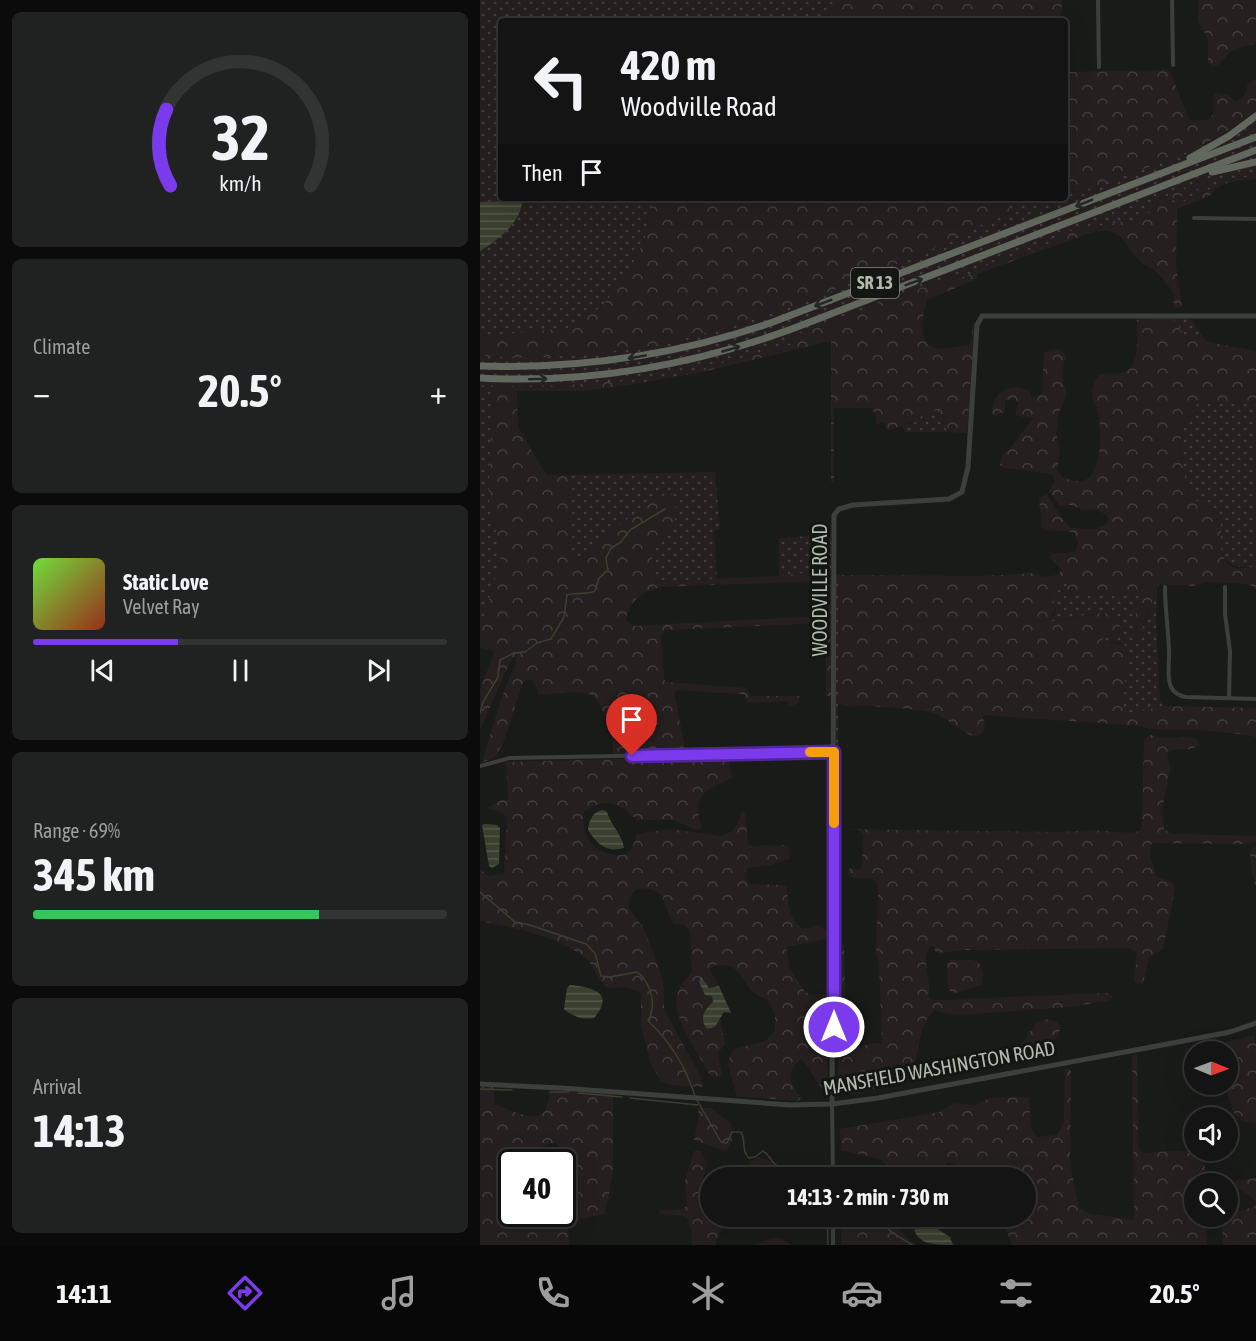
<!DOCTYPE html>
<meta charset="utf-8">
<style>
body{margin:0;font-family:"Asap Condensed",sans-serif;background:#202121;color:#f1f3f6;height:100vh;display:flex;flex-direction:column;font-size:22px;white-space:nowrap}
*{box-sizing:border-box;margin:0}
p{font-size:20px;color:#9d9ea0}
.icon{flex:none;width:33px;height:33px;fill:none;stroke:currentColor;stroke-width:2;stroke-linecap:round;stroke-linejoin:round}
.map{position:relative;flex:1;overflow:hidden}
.drawer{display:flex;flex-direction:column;gap:12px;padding:12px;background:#0a0b0a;width:480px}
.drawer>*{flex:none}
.hud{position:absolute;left:18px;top:18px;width:570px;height:183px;border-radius:6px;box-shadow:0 6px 24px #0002,0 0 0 2px #323333;background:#131413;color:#f1f3f6;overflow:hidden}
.needle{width:39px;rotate:91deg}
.controls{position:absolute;left:704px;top:1041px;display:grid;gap:12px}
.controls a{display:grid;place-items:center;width:54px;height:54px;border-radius:50%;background:#131413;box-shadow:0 6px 24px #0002,0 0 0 2px #323333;font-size:30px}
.speed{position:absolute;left:18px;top:1149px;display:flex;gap:12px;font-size:30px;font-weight:700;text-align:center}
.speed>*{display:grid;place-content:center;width:78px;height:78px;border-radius:50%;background:#131413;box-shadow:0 6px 24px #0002,0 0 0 2px #323333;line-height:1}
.speed .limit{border:3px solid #111;border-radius:9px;background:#fff;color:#111}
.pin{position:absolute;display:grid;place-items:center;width:51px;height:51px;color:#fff;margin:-62px -26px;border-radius:50% 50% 50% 0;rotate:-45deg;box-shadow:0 0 6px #0007}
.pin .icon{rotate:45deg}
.me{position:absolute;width:66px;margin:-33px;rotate:0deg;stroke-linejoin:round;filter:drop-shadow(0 0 4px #0008)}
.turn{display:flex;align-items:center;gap:21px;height:126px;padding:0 24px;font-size:27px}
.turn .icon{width:78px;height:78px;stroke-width:2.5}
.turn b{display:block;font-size:42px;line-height:51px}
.then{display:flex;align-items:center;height:57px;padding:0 24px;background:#0003;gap:12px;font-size:22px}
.big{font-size:45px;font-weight:700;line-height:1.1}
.drawer .widget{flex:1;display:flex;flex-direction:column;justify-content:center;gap:9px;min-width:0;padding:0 21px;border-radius:9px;background:#202121}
.drawer .dial{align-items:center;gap:0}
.dial svg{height:156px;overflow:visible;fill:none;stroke:#323333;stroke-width:7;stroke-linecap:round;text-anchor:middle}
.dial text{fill:#f1f3f6;stroke:none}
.song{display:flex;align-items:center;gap:18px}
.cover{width:72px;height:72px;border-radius:9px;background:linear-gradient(135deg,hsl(100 70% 55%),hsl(10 70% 35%))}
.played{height:6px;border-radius:3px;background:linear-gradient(90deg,#7c3aed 35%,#323333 35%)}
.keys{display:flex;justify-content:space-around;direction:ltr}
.heat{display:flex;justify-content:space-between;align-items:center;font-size:33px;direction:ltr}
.charge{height:9px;border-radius:4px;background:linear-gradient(90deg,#34c759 69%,#323333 0)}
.trip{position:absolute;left:220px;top:1167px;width:336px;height:60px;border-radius:30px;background:#131413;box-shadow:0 6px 24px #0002,0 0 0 2px #323333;font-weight:700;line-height:60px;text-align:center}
.menu{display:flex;height:96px;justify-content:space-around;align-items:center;background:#080808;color:#9d9ea0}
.menu .icon{width:42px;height:42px}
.menu .current{color:#7c3aed}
.menu b{font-size:27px;color:#f1f3f6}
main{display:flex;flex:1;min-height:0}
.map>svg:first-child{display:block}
</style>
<main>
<section class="drawer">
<div class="widget dial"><svg viewBox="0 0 100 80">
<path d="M14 69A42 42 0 1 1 86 69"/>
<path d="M14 69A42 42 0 0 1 12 30" stroke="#7c3aed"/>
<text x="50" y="56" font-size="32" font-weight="700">32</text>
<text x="50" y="72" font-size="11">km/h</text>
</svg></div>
<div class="widget"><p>Climate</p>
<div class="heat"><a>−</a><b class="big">20.5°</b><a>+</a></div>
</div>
<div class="widget">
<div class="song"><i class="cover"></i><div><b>Static Love</b><p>Velvet Ray</p></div></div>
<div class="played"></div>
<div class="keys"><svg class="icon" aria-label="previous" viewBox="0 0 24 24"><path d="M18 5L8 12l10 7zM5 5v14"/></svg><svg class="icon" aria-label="pause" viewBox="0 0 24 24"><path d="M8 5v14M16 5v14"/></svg><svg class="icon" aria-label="next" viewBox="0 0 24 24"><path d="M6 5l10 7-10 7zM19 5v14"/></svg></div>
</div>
<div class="widget"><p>Range · 69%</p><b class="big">345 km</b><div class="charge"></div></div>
<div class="widget"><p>Arrival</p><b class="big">14:13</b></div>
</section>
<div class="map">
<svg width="776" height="1245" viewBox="0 0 776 1245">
<defs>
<pattern id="grass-dots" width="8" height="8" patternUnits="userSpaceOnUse" patternTransform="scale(1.5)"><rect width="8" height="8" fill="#261f1f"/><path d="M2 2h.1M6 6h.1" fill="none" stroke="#433d3d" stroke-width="1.8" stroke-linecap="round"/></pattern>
<pattern id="forest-crowns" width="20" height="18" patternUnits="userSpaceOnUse" patternTransform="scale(1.5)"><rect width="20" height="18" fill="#261f1f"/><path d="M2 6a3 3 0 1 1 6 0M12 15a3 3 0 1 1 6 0" fill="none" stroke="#433d3d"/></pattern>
<pattern id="water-rules" width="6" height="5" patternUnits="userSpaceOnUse" patternTransform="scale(1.5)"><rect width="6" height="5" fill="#3a3f2f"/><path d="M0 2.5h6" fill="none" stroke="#54594a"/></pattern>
</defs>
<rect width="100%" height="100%" fill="#191b19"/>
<!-- grass -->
<g fill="url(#grass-dots)">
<path d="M0,0H371L355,21H21V198H172C173,246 133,310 88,328C81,330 72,330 65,330C43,333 22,334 0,336Z"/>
<path d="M776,111V177L754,178L696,205H688L689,202L725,185L726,182H722L680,199L670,212L656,222L645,220L639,222L629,221C620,229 599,229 585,233L583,238L573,245L504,265L494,273L480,278L472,276L379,311C358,322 334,326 313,337V343L310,345L227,367V371L148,385L117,383L53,387L0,385V356L57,358L110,353L160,348L207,338L262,323L335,298L455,248L484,232L530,213L514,198H585V185L727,144L757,126Z"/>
<path d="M657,318H708L712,320L723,337C709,341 702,335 697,323L664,319L657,324Z"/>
<path d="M0,390L10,391L14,396C12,430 8,465 9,499C9,519 21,536 21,557L0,631Z"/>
<path d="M776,402V567C761,568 742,567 740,547C739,537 744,526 738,515C733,505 719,506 713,497C703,482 697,445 703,429C705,420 711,412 717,404Z"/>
<path d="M459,410L467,432H425L421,425L433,423L447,411Z"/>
<path d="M235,472L240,529L234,530L237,579L172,582V548L174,543L191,531L155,513L102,556L96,557L92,554V480L90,475Z"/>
<path d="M351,533V570L299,576V539Z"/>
<rect x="356" y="575" width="2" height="254"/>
<path d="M585,580L597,583L591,585L584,592L586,594H651L661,589L663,590L655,632L666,623L677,588L676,624L680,700L683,706L652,713L646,712L643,705L648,650L639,642L623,643L622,640L624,637L631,636L640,628L641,620C623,603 591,623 569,621V619L575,615L576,609L572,599Z"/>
</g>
<!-- forest -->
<g fill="url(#forest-crowns)" fill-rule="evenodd">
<path d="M358,0H582L581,21H337L350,12Z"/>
<path d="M718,0H776V44C768,45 759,47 752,51C744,56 742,65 733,67L728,62V39L718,21Z"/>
<path d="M585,70L588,72L688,70L691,74L709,119L714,121L730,119L733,114L734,95L736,93L748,95L755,101C765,101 765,92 768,84L776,79V111C731,150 660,169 604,191H597L590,184L585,185Z"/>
<path d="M776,177V179C762,179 737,182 730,196L697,209L696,265L702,307L695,308L693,300L695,295C688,286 683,277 673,269C669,267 664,265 661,262C643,246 646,228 616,231L497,274V279L447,300C446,307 443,313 443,319C439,357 462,349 489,345L491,341L493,324L495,323L487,433L467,432L459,410C450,411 442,411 438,421L428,423L407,431L404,422L396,424V415L391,408H354V482H351V341L227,371L225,369L227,367L310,345L313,343L312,337C334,326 358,322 379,311L472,276L480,278L494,273L504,265L573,245L582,238L585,233L598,228H608L612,225L620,227L629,220L639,222L645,220L656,222L670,212L680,199L722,182H726L725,185L689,202L688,205H696L754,178Z"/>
<path d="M172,198H514L517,201L528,202L530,213L484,232L455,248L335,298L262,323L207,338L160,348L110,353L57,358L0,356V336L87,328L122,307L149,270L166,238Z"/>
<path d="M664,319L693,320L697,323C702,335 709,341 723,337L728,342L776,351V402L717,404C711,412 705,420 703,429C697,445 703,482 713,497C719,506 733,505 738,515C747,531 731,562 757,568C763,569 770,567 776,567V590L770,585L759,583L726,582L714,586L680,584L677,588L661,634L657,636L655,633L656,607L663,590L660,589L651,594H585L583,587L597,583L585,580L573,599C578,619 575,607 569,621C591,624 622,603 641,620L639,632L624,637L622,640L623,643L644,644L648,650L643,705L647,712C657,714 672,707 683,706L776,708V737C756,733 736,731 716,730C694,729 682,733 660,726L504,715L503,718L505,726L503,733L496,737C479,732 468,718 451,712C438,709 404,707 390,706C378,706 369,708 358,703V575L499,576L555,573L564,577L579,575L581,569L570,558L571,554L595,552L598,543L594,532L568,530L562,527L559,499L566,494L585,522L591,528C605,528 624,533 629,518L618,509L603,510L591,505L580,506L569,491L575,481L571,474L526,468L520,465L521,457L532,446L553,419L535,415L538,403L533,399L525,400V412L515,416L512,413C513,390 530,382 550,391L552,398L562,393L564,353L572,349L581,350L586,357C581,371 581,380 587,393L579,413L576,433L580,451L577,470L583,478C589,479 597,482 602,481C624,477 622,424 617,408C616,403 612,400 612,395C612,387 615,379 620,374C627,373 638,375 644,372C661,366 656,337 657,324Z"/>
<path d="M144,381H147L148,385L102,391H37L38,427L65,473L68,475H90L92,480V554L95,557L102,556L155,513L186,494L190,493L194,496C197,505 197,524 190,531C184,538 176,540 172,548V582L299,576L351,570V696H346V626L344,623L185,630L181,636L184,679L186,682L267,688L270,696H321C320,702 316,705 310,706L306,701L266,703L265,697L261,694L196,690L194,692L204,743L203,751L133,754L132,720C119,711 123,707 115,698C106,688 72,694 59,695L54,681L48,679L43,682L24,741L16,756L2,763L21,699L36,662L35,657L30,662L0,730V689L15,651L0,648V631L21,557C21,536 9,519 9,499C8,465 12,430 14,396L10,391L0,390V385L53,387ZM339,581L344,585L346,614L343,616L152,626L146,619C151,599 161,593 180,587Z"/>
<path d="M672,735C687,743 705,732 719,741V745C707,754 697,745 687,753L690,769L682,810L684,829L690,833L697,834L776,836V842L766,844L672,843C666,855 675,864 676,876C685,882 692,877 695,889L683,949L669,958L663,983L657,984L654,981L657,953L650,948L484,950L458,953L455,951V947L451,946C439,960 453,980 448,996L451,1000C467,1001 482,998 497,998C541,997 584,995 627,993L631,994L632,998L628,1001L589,1007L478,1015L455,1011C439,1021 436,1059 434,1078C429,1079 425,1078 420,1080C401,1086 381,1097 360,1093L358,1089L359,938L364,946L367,1046L370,1050L393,1043L402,1044L399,964L396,952L398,894L397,883L392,878H374L369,876L368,871L370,869H380L382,867L383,835L379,830L358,829L582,832L613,830L651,833L659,831L662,826L664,741L668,736Z"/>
<path d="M248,756L252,777C239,786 218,789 218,809C218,816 221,822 221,828L217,830L193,820H157C138,802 127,797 104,811C99,832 113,854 136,855C141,855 146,855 149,852C153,848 155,840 157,834L190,829L240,836C254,833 258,826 261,813L265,812L268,844L272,846L303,845L311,849L309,852L311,858L292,865L267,868L266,878L269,884L302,885L307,887C308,905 308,916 322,928H332L337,925L345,929L347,933L345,939L306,947L310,969L325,992L332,995L349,994L347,1093C335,1084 332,1069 321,1059C304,1073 310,1083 321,1098L318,1101L257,1096L248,1065L250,1055L255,1049L285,1041L295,1031V1014L287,999C257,991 270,962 234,965L230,970L239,986L229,988L224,983L225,995L232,996L233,1002L226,1008L235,1027L240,1018L245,1044L238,1053L242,1075L237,1078L230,1075C219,1055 192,1018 197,996C199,986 206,979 212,972L210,930L203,924H194L189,915L182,895L173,890L163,888L154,891L149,899V908L164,929L179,968L184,988V1009L222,1079L223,1087L192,1085L181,1081L171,1064L161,1026V993L147,987L128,988C116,980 116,967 106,959C79,936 34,928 0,921V869L8,876L24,874L27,817L21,812L7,808L18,801L28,799L26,762Z"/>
<path d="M776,846V887L772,872L770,855L771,850Z"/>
<path d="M471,960H492L499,962L503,973L501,985L473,994L468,988L467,964Z"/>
<path d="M567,1019L577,1022L581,1028L566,1055L528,1063L556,1023Z"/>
<path d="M774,1035L776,1045V1123L763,1121L754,1114L746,1089L738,1087V1085L747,1084V1052L737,1051V1045Z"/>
<path d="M657,1054L659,1150L663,1153C693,1152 728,1140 727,1183L714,1184V1216L726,1217L727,1245H532L527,1232L519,1217L546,1216V1178L478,1177L474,1164L468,1162L459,1177H418L400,1159L361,1150L360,1129L460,1112L475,1103L495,1106L509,1098L549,1097L551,1129L558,1137L577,1135L584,1123L585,1069H591L590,1163L599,1208L611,1214L654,1220L652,1056Z"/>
<path d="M0,1087H14V1105C26,1106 51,1123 63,1113C68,1109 69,1096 70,1090L133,1094V1173L125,1214L88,1221L89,1245H0ZM71,1143L77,1144L82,1151V1214H32V1162H43L44,1153Z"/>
<path d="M218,1108H231L251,1124L253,1138L246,1151L214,1140L219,1117Z"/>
<path d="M214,1151H221L227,1164L217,1202L229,1217H295L296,1219L291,1228L279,1227L271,1217C254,1217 237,1227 236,1245H212L211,1230L207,1218L200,1215L178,1214L180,1210H200L207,1206L205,1181Z"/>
<path d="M279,1157L310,1169L332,1173L331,1177C318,1178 282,1181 274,1171C271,1169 271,1165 270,1162Z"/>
<path d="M776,1178V1202L770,1196L757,1188L755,1181Z"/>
<path d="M776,1203V1245H743L742,1217L747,1216V1212L765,1210L775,1206Z"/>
<path d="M361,1217H410L413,1223L435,1245H361Z"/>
<path d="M292,1238H301L311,1245H275Z"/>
</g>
<!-- water -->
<g fill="url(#water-rules)">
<path d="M33,201L42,202C41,222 17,241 0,251V202Z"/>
<path d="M123,810L127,812C131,826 142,834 144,848C126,853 117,844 108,830C109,820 113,811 123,810Z"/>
<path d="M5,824L17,825L20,828L19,864L12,868L9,866L2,825Z"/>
<path d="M221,977L229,988L239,986L251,1013L244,1012L235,1027L227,1029C219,1020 224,1009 233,1002L232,996L225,995L219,982Z"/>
<path d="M90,985C111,987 136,992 114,1018C103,1020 93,1017 84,1009L87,988Z"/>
<path d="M442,1219L470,1237L473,1245C456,1245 434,1245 434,1225Z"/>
</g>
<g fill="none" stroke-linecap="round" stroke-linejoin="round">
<!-- stream -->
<g stroke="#3a3f2f" stroke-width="1.5">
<path d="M0,713L3,702L18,677L20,660L34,653L45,652L57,643L71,639L84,617L87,595C96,592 106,595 115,591L119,578L128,570L126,558L131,548L141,542L150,530L185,509"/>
<path d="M0,892L35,922L50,925L106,944L115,953L121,976L130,977L157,972C167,979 174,995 172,1008C172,1012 169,1017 169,1022C191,1042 206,1068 215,1096"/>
<path d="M0,1089L32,1090"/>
<path d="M70,1092H89"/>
<path d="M98,1093L142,1097"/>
<path d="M150,1098L218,1105"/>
<path d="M217,1100L241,1142L247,1143L252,1132H261C266,1140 261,1151 269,1158L275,1157L283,1151C290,1155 290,1161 296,1165C306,1173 317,1173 329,1178"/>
<path d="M347,1216L348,1245"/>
<path d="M401,1216L410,1231L432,1245"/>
</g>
<!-- minor -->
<g stroke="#3c403a" stroke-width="4">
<path d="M618,0L619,67"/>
<path d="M692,0L693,65"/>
<path d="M714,218L776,219"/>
<path d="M685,587C685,608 688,628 689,649C690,660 686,676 691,687C694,693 699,696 706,697L776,699"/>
<path d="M745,587V614L750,651L749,698"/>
<path d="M0,766L30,758L353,752"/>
<path d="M352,1104L353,1178"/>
<path d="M353,1216V1245"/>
</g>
<!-- tertiary -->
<g stroke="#3c403a" stroke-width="5">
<path d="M0,1084L81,1088L310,1105L352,1104L398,1098L677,1046L750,1032L776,1023"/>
<path d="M352,1104L354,515L359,509L373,505L469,499L482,492L488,467L497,325L502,316H776"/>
</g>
<!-- trunk -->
<g stroke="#62685e" stroke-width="7">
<path d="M710,158L749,136L776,116"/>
<path d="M732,172L776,162"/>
<path d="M0,366C101,369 198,355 293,322L776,137"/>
<path d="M0,378C109,384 215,365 317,327L776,150"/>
</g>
</g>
<!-- one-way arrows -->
<defs><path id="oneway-shaft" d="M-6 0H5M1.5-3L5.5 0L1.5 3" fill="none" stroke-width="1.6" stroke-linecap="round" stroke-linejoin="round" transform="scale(1.5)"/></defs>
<g stroke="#242623">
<use href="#oneway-shaft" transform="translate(604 203) rotate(158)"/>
<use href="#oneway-shaft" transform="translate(434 282) rotate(-21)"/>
<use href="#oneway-shaft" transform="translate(343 303) rotate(159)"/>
<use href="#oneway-shaft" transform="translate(251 349) rotate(-16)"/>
<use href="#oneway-shaft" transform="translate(157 357) rotate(170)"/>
<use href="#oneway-shaft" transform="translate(58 379) rotate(-2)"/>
</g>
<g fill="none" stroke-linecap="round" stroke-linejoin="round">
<defs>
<path id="route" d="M152,756L354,752V1027"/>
</defs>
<!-- route casing -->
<use href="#route" stroke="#51269a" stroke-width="15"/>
<!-- route -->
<use href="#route" stroke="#7c3aed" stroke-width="10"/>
<!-- slow -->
<path stroke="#f59e0b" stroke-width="10" d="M330,752H354V823"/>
</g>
<g text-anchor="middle" stroke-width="6" stroke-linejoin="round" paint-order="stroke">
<!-- shield labels -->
<rect fill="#141614" stroke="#83897e" stroke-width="1.5" x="371" y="268" width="48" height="30" rx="4.5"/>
<g font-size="18" font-weight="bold" fill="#b2baac">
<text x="395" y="289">SR 13</text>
</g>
<!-- street labels -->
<g font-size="20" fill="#b2baac" stroke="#141614">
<text transform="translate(340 590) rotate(-90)" y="7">WOODVILLE ROAD</text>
<text transform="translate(459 1068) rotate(-10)" y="7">MANSFIELD WASHINGTON ROAD</text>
</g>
</g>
</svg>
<div class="controls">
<a><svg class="needle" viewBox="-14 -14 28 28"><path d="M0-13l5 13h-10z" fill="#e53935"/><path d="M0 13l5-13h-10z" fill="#9d9ea0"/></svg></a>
<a><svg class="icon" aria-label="sound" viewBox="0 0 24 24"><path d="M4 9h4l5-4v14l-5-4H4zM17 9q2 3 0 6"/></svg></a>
<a><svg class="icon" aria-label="search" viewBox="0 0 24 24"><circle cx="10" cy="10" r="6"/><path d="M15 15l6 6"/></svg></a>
</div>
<div class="speed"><div class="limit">40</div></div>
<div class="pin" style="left:152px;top:756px;background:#d93025"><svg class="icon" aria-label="arrive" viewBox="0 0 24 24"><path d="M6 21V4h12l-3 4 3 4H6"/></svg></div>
<svg class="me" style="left:354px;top:1027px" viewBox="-20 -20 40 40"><circle r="17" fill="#7c3aed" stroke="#fff" stroke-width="3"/><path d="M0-11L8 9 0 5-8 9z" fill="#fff"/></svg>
<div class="trip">14:13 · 2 min · 730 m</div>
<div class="hud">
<div class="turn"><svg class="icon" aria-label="left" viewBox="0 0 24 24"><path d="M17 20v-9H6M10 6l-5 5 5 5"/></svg><div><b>420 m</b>Woodville Road</div></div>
<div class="then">Then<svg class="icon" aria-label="arrive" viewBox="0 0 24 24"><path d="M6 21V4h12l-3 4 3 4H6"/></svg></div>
</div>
</div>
</main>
<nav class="menu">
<b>14:11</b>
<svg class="icon current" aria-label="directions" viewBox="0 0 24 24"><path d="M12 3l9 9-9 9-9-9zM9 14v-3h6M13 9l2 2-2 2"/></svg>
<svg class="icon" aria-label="music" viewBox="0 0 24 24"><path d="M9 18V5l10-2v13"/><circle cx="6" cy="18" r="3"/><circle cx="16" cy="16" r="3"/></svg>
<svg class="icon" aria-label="phone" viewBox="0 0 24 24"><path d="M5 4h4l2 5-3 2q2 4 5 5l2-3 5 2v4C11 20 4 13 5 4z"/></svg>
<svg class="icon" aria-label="climate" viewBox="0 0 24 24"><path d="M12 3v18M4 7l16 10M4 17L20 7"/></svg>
<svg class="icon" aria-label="car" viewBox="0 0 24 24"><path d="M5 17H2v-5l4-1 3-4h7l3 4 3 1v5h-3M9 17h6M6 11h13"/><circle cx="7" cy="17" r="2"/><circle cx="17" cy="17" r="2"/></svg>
<svg class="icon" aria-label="filters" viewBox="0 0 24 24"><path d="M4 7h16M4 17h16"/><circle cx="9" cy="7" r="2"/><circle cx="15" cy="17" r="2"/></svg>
<b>20.5°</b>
</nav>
